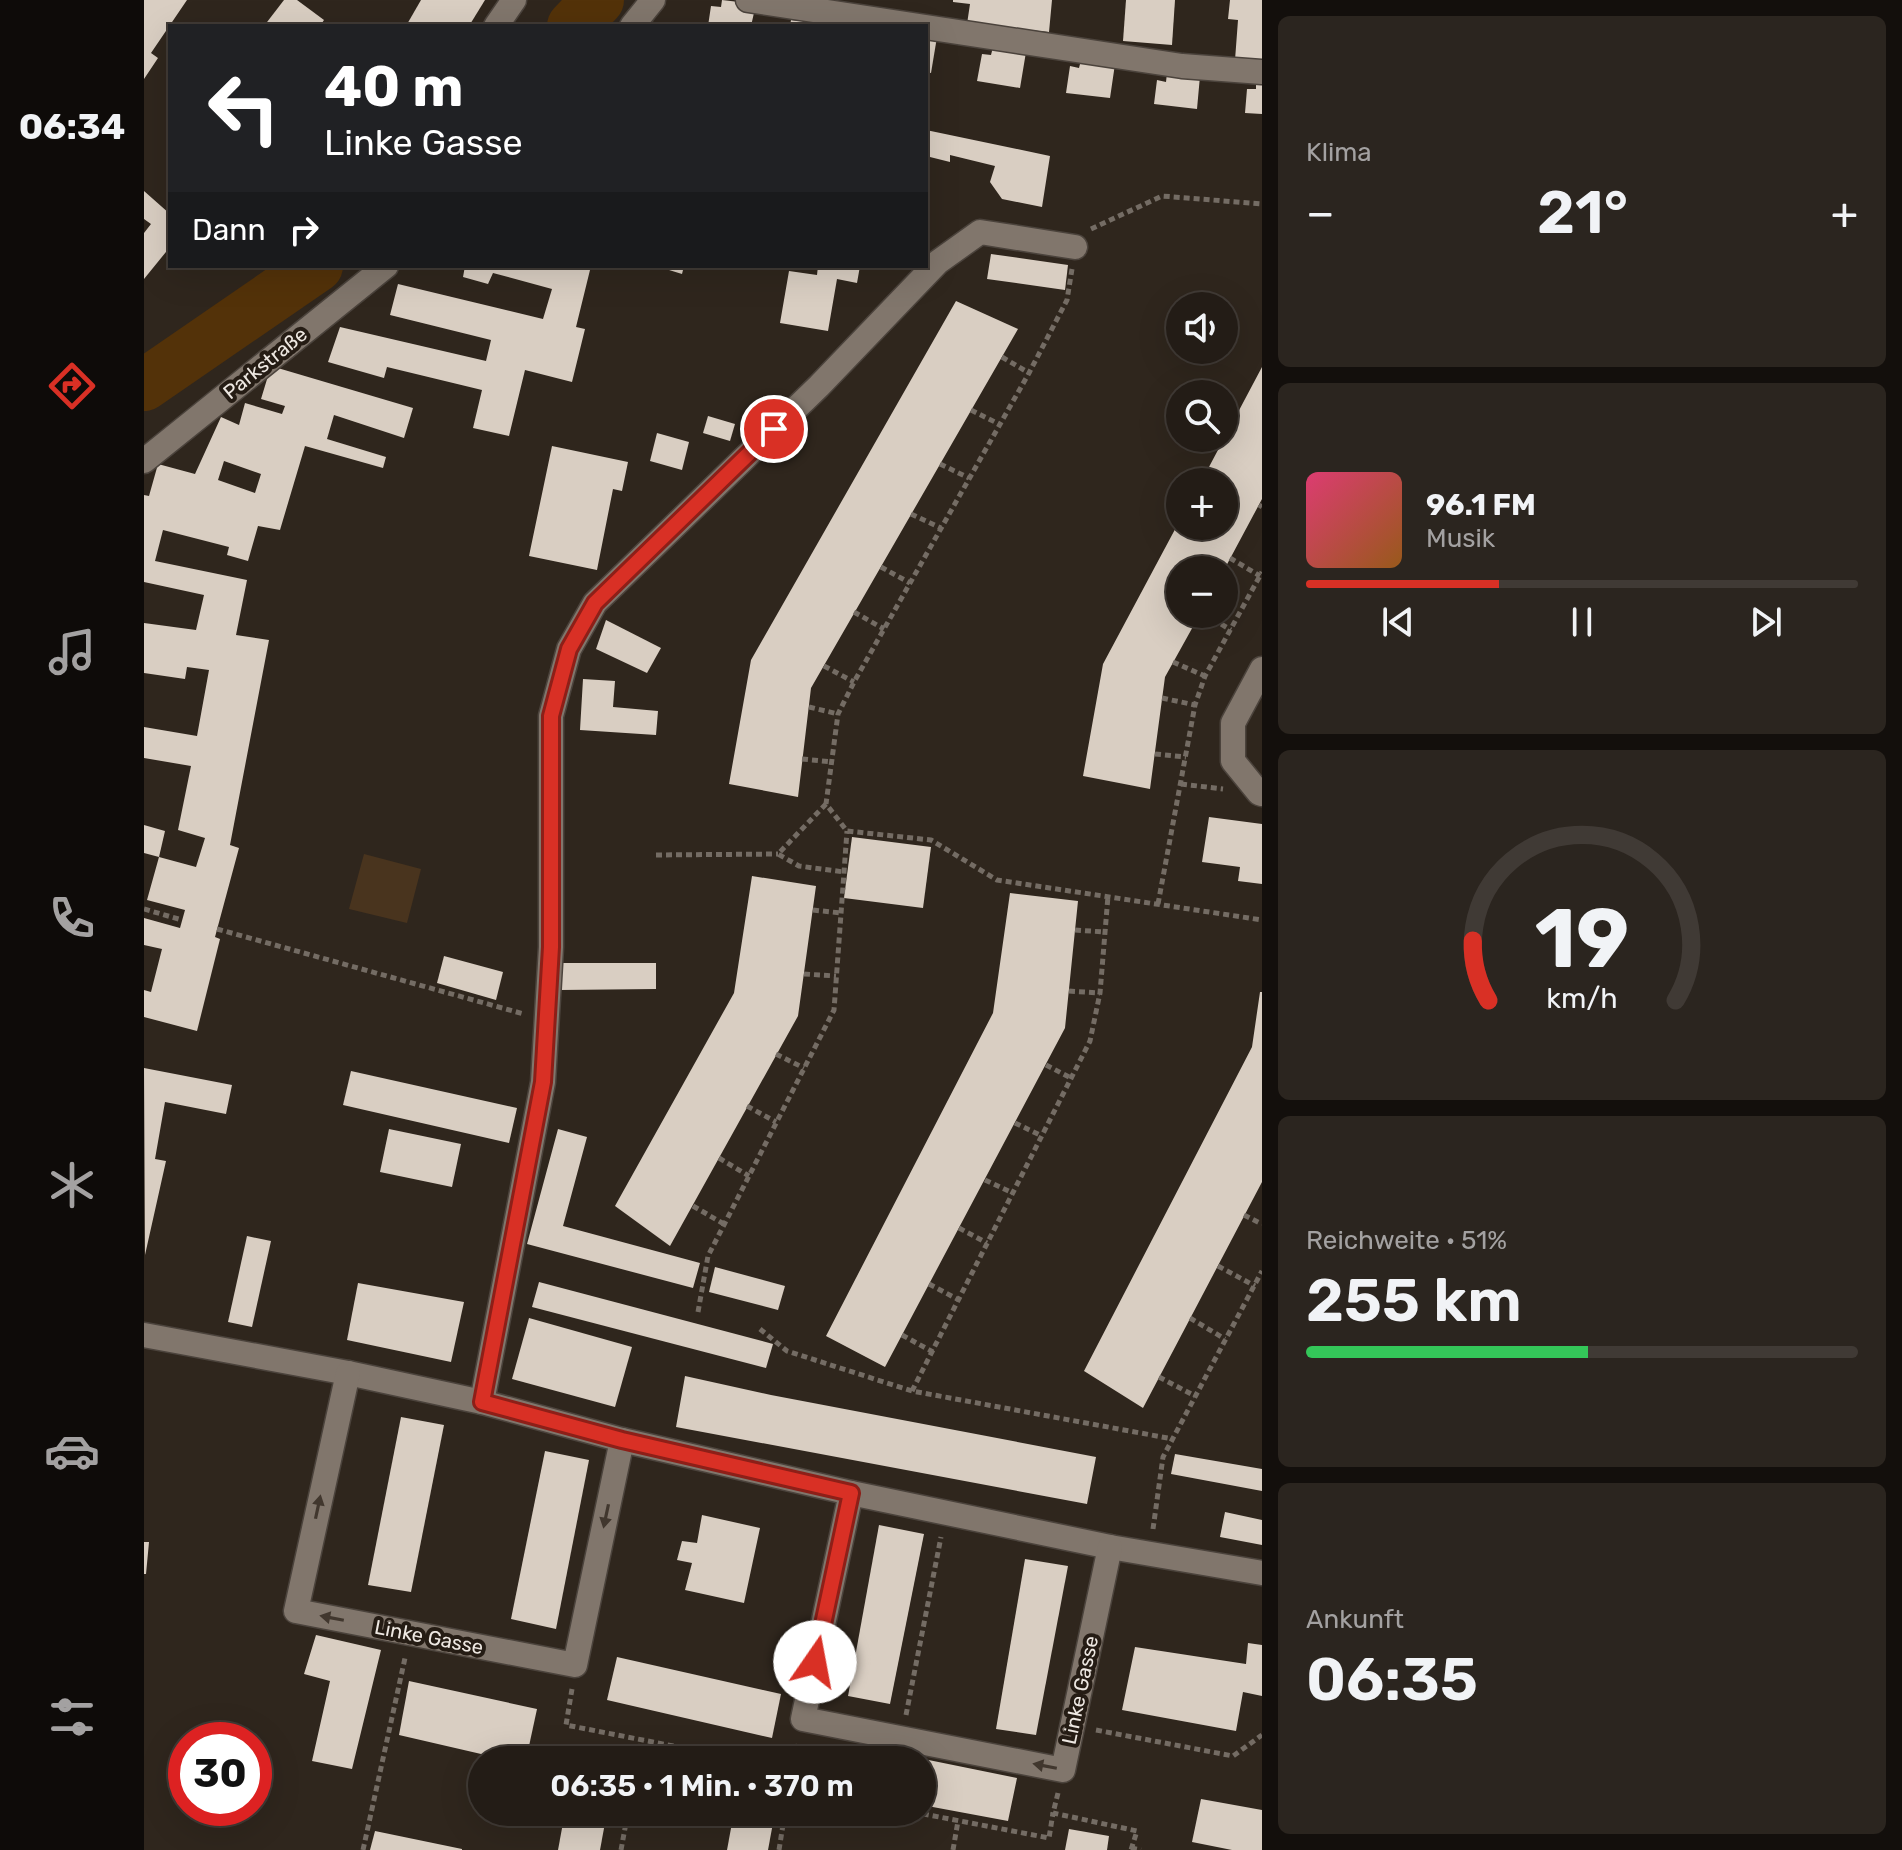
<!DOCTYPE html>
<html lang="de">
<meta charset="utf-8">
<style>
body{margin:0;font-family:Rubik,sans-serif;background:#2b251f;color:#f1f3f6;height:100vh;display:flex;flex-direction:column;font-size:30px;white-space:nowrap}
*{box-sizing:border-box;margin:0}
p{font-size:26px;color:#a3a1a1}
.icon{flex:none;width:44px;height:44px;fill:none;stroke:currentColor;stroke-width:2;stroke-linecap:round;stroke-linejoin:round}
.map{position:relative;flex:1;overflow:hidden}
.panel{display:flex;flex-direction:column;gap:16px;padding:16px;background:#130f0c;width:640px}
.panel>*{flex:none}
.hud{position:absolute;left:24px;top:24px;width:760px;height:244px;border-radius:0px;box-shadow:0 8px 32px #0002,0 0 0 2px #403a35;background:#202124;color:#fff;overflow:hidden}
.buttons{position:absolute;left:1022px;top:292px;display:grid;gap:16px}
.buttons a{display:grid;place-items:center;width:72px;height:72px;border-radius:50%;background:#231c16;box-shadow:0 8px 32px #0002,0 0 0 2px #403a35;font-size:40px}
.speed{position:absolute;left:24px;top:1722px;display:flex;gap:16px;font-size:40px;font-weight:700;text-align:center}
.speed>*{display:grid;place-content:center;width:104px;height:104px;border-radius:50%;background:#231c16;box-shadow:0 8px 32px #0002,0 0 0 2px #403a35;line-height:1}
.speed .limit{border:12px solid #d22;background:#fff;color:#111}
.pin{position:absolute;display:grid;place-items:center;width:68px;height:68px;color:#fff;margin:-34px;border:4px solid #fff;border-radius:50%;box-shadow:0 2px 8px #0007}
.me{position:absolute;width:88px;margin:-44px;rotate:12deg;stroke-linejoin:round;filter:drop-shadow(0 0 6px #0008)}
.turn{display:flex;align-items:center;gap:28px;height:168px;padding:0 24px;font-size:36px}
.turn .icon{width:104px;height:104px;stroke-width:2.5}
.turn b{display:block;font-size:56px;line-height:68px}
.then{display:flex;align-items:center;height:76px;padding:0 24px;background:#0003;gap:16px;font-size:30px}
.big{font-size:60px;font-weight:600;line-height:1.1}
.panel .card{flex:1;display:flex;flex-direction:column;justify-content:center;gap:12px;min-width:0;padding:0 28px;border-radius:12px;background:#2b251f}
.panel .dial{align-items:center;gap:0}
.dial svg{height:208px;overflow:visible;fill:none;stroke:#403a35;stroke-width:7;stroke-linecap:round;text-anchor:middle}
.dial text{fill:#f1f3f6;stroke:none}
.song{display:flex;align-items:center;gap:24px}
.cover{width:96px;height:96px;border-radius:12px;background:linear-gradient(135deg,hsl(340 70% 55%),hsl(30 70% 35%))}
.played{height:8px;border-radius:4px;background:linear-gradient(90deg,#d93025 35%,#403a35 35%)}
.keys{display:flex;justify-content:space-around;direction:ltr}
.heat{display:flex;justify-content:space-between;align-items:center;font-size:44px;direction:ltr}
.charge{height:12px;border-radius:6px;background:linear-gradient(90deg,#34c759 51%,#403a35 0)}
.trip{position:absolute;left:324px;top:1746px;width:468px;height:80px;border-radius:40px;background:#231c16;box-shadow:0 8px 32px #0002,0 0 0 2px #403a35;font-weight:600;line-height:80px;text-align:center}
main{display:flex;flex:1;min-height:0}
.tab-bar{display:flex;flex-direction:column;width:144px;justify-content:space-around;align-items:center;background:#0e0b09;color:#a3a1a1}
.tab-bar .icon{width:56px;height:56px}
.tab-bar .on{color:#d93025}
.tab-bar b{font-size:36px;color:#f1f3f6}
.map>svg:first-child{display:block}
</style>
<main>
<nav class="tab-bar">
<b>06:34</b>
<svg class="icon on" aria-label="directions" viewBox="0 0 24 24"><path d="M12 3l9 9-9 9-9-9zM9 14v-3h6M13 9l2 2-2 2"/></svg>
<svg class="icon" aria-label="music" viewBox="0 0 24 24"><path d="M9 18V5l10-2v13"/><circle cx="6" cy="18" r="3"/><circle cx="16" cy="16" r="3"/></svg>
<svg class="icon" aria-label="phone" viewBox="0 0 24 24"><path d="M5 4h4l2 5-3 2q2 4 5 5l2-3 5 2v4C11 20 4 13 5 4z"/></svg>
<svg class="icon" aria-label="climate" viewBox="0 0 24 24"><path d="M12 3v18M4 7l16 10M4 17L20 7"/></svg>
<svg class="icon" aria-label="car" viewBox="0 0 24 24"><path d="M5 17H2v-5l4-1 3-4h7l3 4 3 1v5h-3M9 17h6M6 11h13"/><circle cx="7" cy="17" r="2"/><circle cx="17" cy="17" r="2"/></svg>
<svg class="icon" aria-label="filters" viewBox="0 0 24 24"><path d="M4 7h16M4 17h16"/><circle cx="9" cy="7" r="2"/><circle cx="15" cy="17" r="2"/></svg>
</nav>
<div class="map">
<svg width="1118" height="1850" viewBox="0 0 1118 1850">
<rect width="100%" height="100%" fill="#2f261d"/>
<!-- green -->
<path fill="#49341e" d="M220,854L277,869L263,923L205,909Z"/>
<g fill="none" stroke-linecap="round" stroke-linejoin="round">
<!-- river -->
<g stroke="#533209" stroke-width="52">
<path d="M429,26L454,0"/>
<path d="M0,385L173,266"/>
</g>
</g>
<!-- building -->
<g fill="#d9cec2" fill-rule="evenodd">
<path d="M0,0H43L7,53L14,58L0,79Z"/>
<path d="M140,0H153L180,20L176,26H120Z"/>
<path d="M277,0H341L325,26H262Z"/>
<path d="M578,0L612,4L607,26H564L567,6L577,7Z"/>
<path d="M809,0H908L905,32L823,24L826,4L809,2Z"/>
<path d="M982,0H1031L1028,45L979,41Z"/>
<path d="M1086,0H1118V62L1091,60L1094,20L1084,19Z"/>
<path d="M658,11L702,26H646L647,20L656,21Z"/>
<path d="M505,21L524,25V26H504Z"/>
<path d="M782,35L793,37L787,73L782,72Z"/>
<path d="M849,47L882,52L876,88L833,81L838,54L847,55Z"/>
<path d="M937,60L971,64L966,98L922,93L926,66L935,68Z"/>
<path d="M1023,73L1056,76L1053,109L1010,104L1013,80L1022,82Z"/>
<path d="M1112,80L1118,81V114L1101,113L1103,89H1112Z"/>
<path d="M782,130L906,156L898,207L858,199L846,182L851,166L806,155V162L782,156Z"/>
<path d="M0,191L26,214V247L0,279V233L7,224L0,219Z"/>
<path d="M847,254L924,265L921,290L843,279Z"/>
<path d="M321,266H432L446,270L432,327L441,329L428,382L381,370L365,436L329,428L338,390L243,367L240,378L184,362L196,327L342,361L347,340L246,315L254,284L399,319L408,289L349,273L344,284L319,277Z"/>
<path d="M512,266H540L538,274Z"/>
<path d="M674,266H716L713,283L693,279L684,331L636,323L645,271L673,275Z"/>
<path d="M812,301L874,329L667,688L654,797L585,784L607,660Z"/>
<path d="M127,366L269,408L260,438L190,415L183,439L242,457L239,468L161,446L136,530L114,526L104,561L83,555L85,547L19,530L11,561L103,580L92,635L125,640L86,845L95,848L71,937L76,939L53,1031L0,1017V990L7,992L18,949L0,945V918L36,928L41,910L3,900L15,857L52,867L61,838L34,830L47,766L0,758V727L53,736L65,670L43,667L41,679L0,673V623L52,630L60,595L0,582V495L5,496L14,464L51,474L77,417L95,425L101,403L138,414L141,406L117,399ZM80,461L117,474L111,493L74,480Z"/>
<path d="M1118,367V499L1080,570H1036V614H1056L1021,677L1006,789L939,776L959,664L1036,520V526H1080V482H1057Z"/>
<path d="M564,416L591,424L586,441L559,433Z"/>
<path d="M513,433L545,442L538,470L506,461Z"/>
<path d="M408,446L484,462L478,491L469,489L453,570L385,556Z"/>
<path d="M462,620L517,648L503,673L452,649Z"/>
<path d="M439,679L471,681L469,707L514,711L512,735L436,730Z"/>
<path d="M1065,817L1118,824V884L1094,881L1096,867L1058,862Z"/>
<path d="M0,825L21,831L15,857L0,853Z"/>
<path d="M708,837L787,847L779,908L700,898Z"/>
<path d="M608,876L672,886L654,1016L526,1246L471,1206L590,993Z"/>
<path d="M866,893L934,901L921,1028L741,1367L682,1336L849,1013Z"/>
<path d="M300,956L359,972L352,1000L293,983Z"/>
<path d="M416,963H512V989L416,990Z"/>
<path d="M1116,992H1118V1182L999,1408L940,1371L1108,1047Z"/>
<path d="M0,1068L88,1085L82,1114L21,1102L11,1159L22,1161L1,1255Z"/>
<path d="M207,1071L373,1108L365,1143L199,1105Z"/>
<path d="M245,1129L317,1144L308,1187L236,1172Z"/>
<path d="M414,1129L443,1137L419,1226L556,1263L549,1288L383,1244Z"/>
<path d="M103,1236L127,1241L108,1327L84,1322Z"/>
<path d="M571,1267L641,1286L634,1310L565,1292Z"/>
<path d="M395,1282L629,1344L622,1368L388,1307Z"/>
<path d="M214,1283L320,1302L307,1362L203,1340Z"/>
<path d="M385,1318L488,1347L471,1407L368,1379Z"/>
<path d="M541,1376L627,1395L952,1457L943,1504L532,1427Z"/>
<path d="M257,1417L300,1425L267,1592L224,1585Z"/>
<path d="M401,1451L445,1460L412,1629L367,1619Z"/>
<path d="M1031,1454L1118,1469V1491L1027,1474Z"/>
<path d="M1081,1512L1118,1520V1545L1076,1537Z"/>
<path d="M558,1515L616,1528L600,1603L541,1590L548,1563L533,1560L538,1541L553,1543Z"/>
<path d="M735,1525L780,1534L746,1704L704,1696Z"/>
<path d="M0,1542H5L2,1574H0Z"/>
<path d="M881,1559L924,1566L892,1735L852,1729Z"/>
<path d="M172,1635L237,1650L208,1769L168,1761L186,1681L160,1674Z"/>
<path d="M1104,1643L1118,1645V1696L1099,1692L1092,1731L978,1710L991,1647L1102,1664Z"/>
<path d="M473,1657L637,1694L628,1738L463,1700Z"/>
<path d="M265,1681L393,1709L382,1760H363L255,1735Z"/>
<path d="M434,1744L475,1752L473,1760H431Z"/>
<path d="M706,1744L873,1778L864,1821L778,1805V1760H703Z"/>
<path d="M1057,1799L1118,1810V1850H1088L1048,1842Z"/>
<path d="M421,1812H463L456,1850H414Z"/>
<path d="M590,1812H631L624,1850H583Z"/>
<path d="M925,1829L965,1836L963,1850H921Z"/>
<path d="M231,1831L318,1849V1850H226Z"/>
</g>
<g fill="none" stroke-linecap="round" stroke-linejoin="round">
<defs>
<g id="minor">
<path d="M604,0L1038,66L1118,72"/>
<path d="M352,26L370,0"/>
<path d="M488,26L509,0"/>
<path d="M0,461L242,266"/>
<path d="M1118,669L1089,723V761L1115,793L1118,794"/>
<path d="M0,1335L204,1373L338,1402L478,1440L707,1493L966,1547L1118,1573"/>
<path d="M204,1373L152,1611L431,1665L478,1440"/>
<path d="M338,1402L399,1082L407,947V716L425,649L451,603L675,386L794,262L836,232L931,247"/>
<path d="M707,1493L659,1719L919,1770L966,1547"/>
</g>
</defs>
<!-- minor casing -->
<use href="#minor" stroke="#4b433c" stroke-width="27"/>
<!-- path -->
<g stroke="#746c64" stroke-width="5" stroke-dasharray="6 4" stroke-linecap="butt">
<path d="M947,229L1018,196L1118,204"/>
<path d="M928,269L923,300L885,373L710,682L694,714L682,804L703,831L787,840L853,880L1118,920"/>
<path d="M858,357L885,373"/>
<path d="M827,410L855,424"/>
<path d="M796,464L825,478"/>
<path d="M1115,505L1118,507"/>
<path d="M767,514L797,528"/>
<path d="M1086,558L1116,576"/>
<path d="M737,567L766,583"/>
<path d="M710,612L740,629"/>
<path d="M1060,614L1087,630"/>
<path d="M1029,662L1061,676"/>
<path d="M680,666L710,682"/>
<path d="M1018,698L1051,705"/>
<path d="M665,707L694,714"/>
<path d="M1011,754L1042,757"/>
<path d="M658,759L689,762"/>
<path d="M1037,784L1079,789"/>
<path d="M682,804L634,854L655,866L700,872"/>
<path d="M512,855L634,854"/>
<path d="M1014,904L1051,705L1061,676L1118,572"/>
<path d="M0,909L38,920"/>
<path d="M669,910L697,913"/>
<path d="M73,929L380,1014"/>
<path d="M931,930L960,932"/>
<path d="M660,974L692,976"/>
<path d="M925,991L956,993"/>
<path d="M632,1054L660,1068"/>
<path d="M902,1065L927,1078"/>
<path d="M603,1106L632,1122"/>
<path d="M871,1123L898,1136"/>
<path d="M575,1158L605,1176"/>
<path d="M841,1180L869,1193"/>
<path d="M549,1206L580,1224"/>
<path d="M1100,1215L1118,1224"/>
<path d="M815,1228L843,1243"/>
<path d="M1074,1266L1111,1286"/>
<path d="M785,1284L815,1300"/>
<path d="M554,1312L564,1256L690,1010L703,831"/>
<path d="M1046,1318L1081,1339"/>
<path d="M616,1329L643,1351L768,1391L1029,1439"/>
<path d="M758,1335L789,1352"/>
<path d="M1015,1377L1051,1396"/>
<path d="M768,1391L946,1041L956,993L964,896"/>
<path d="M1009,1529L1019,1457L1118,1271"/>
<path d="M428,1689L422,1725L601,1760"/>
<path d="M762,1715L797,1537"/>
<path d="M952,1730L1089,1756L1118,1735"/>
<path d="M494,1760L498,1740"/>
<path d="M651,1760L655,1741"/>
<path d="M914,1793L909,1813L993,1831L987,1850"/>
<path d="M769,1812L905,1838L909,1813"/>
<path d="M987,1848L997,1850"/>
<path d="M219,1850L261,1658"/>
<path d="M477,1850L484,1812"/>
<path d="M635,1850L641,1812"/>
<path d="M809,1850L814,1821"/>
</g>
<!-- minor -->
<use href="#minor" stroke="#81766c" stroke-width="24"/>
</g>
<!-- one-way arrows -->
<defs><path id="oneway-solid" d="M-6-.8H1V-3.2L6.5 0L1 3.2V.8H-6Z" transform="scale(2)"/></defs>
<g fill="#41372e">
<use href="#oneway-solid" transform="translate(174 1507) rotate(-78)"/>
<use href="#oneway-solid" transform="translate(462 1516) rotate(102)"/>
<use href="#oneway-solid" transform="translate(188 1618) rotate(-169)"/>
<use href="#oneway-solid" transform="translate(901 1766) rotate(-169)"/>
</g>
<g fill="none" stroke-linecap="round" stroke-linejoin="round">
<defs>
<path id="route" d="M630,429L451,603L425,649L407,716V947L399,1082L338,1402L478,1440L707,1493L671,1662"/>
</defs>
<!-- route casing -->
<use href="#route" stroke="#8d1f18" stroke-width="20"/>
<!-- route -->
<use href="#route" stroke="#d93025" stroke-width="14"/>
</g>
<g text-anchor="middle" stroke-width="8" stroke-linejoin="round" paint-order="stroke">
<!-- street labels -->
<g font-size="20" fill="#eee8e2" stroke="#251c14">
<text transform="translate(121 363) rotate(-39)" y="7">Parkstraße</text>
<text transform="translate(285 1637) rotate(11)" y="7">Linke Gasse</text>
<text transform="translate(936 1690) rotate(-78)" y="7">Linke Gasse</text>
</g>
</g>
</svg>
<div class="buttons">
<a><svg class="icon" aria-label="sound" viewBox="0 0 24 24"><path d="M4 9h4l5-4v14l-5-4H4zM17 9q2 3 0 6"/></svg></a>
<a><svg class="icon" aria-label="search" viewBox="0 0 24 24"><circle cx="10" cy="10" r="6"/><path d="M15 15l6 6"/></svg></a>
<a>+</a>
<a>−</a>
</div>
<div class="speed"><div class="limit">30</div></div>
<div class="pin" style="left:630px;top:429px;background:#d93025"><svg class="icon" aria-label="arrive" viewBox="0 0 24 24"><path d="M6 21V4h12l-3 4 3 4H6"/></svg></div>
<svg class="me" style="left:671px;top:1662px" viewBox="-20 -20 40 40"><circle r="19" fill="#fff"/><path d="M0-13L10 11 0 6-10 11z" fill="#d93025"/></svg>
<div class="trip">06:35 · 1 Min. · 370 m</div>
<div class="hud">
<div class="turn"><svg class="icon" aria-label="left" viewBox="0 0 24 24"><path d="M17 20v-9H6M10 6l-5 5 5 5"/></svg><div><b>40 m</b>Linke Gasse</div></div>
<div class="then">Dann<svg class="icon" aria-label="right" viewBox="0 0 24 24"><path d="M7 20v-9h11M14 6l5 5-5 5"/></svg></div>
</div>
</div>
<section class="panel">
<div class="card"><p>Klima</p>
<div class="heat"><a>−</a><b class="big">21°</b><a>+</a></div>
</div>
<div class="card">
<div class="song"><i class="cover"></i><div><b>96.1 FM</b><p>Musik</p></div></div>
<div class="played"></div>
<div class="keys"><svg class="icon" aria-label="previous" viewBox="0 0 24 24"><path d="M18 5L8 12l10 7zM5 5v14"/></svg><svg class="icon" aria-label="pause" viewBox="0 0 24 24"><path d="M8 5v14M16 5v14"/></svg><svg class="icon" aria-label="next" viewBox="0 0 24 24"><path d="M6 5l10 7-10 7zM19 5v14"/></svg></div>
</div>
<div class="card dial"><svg viewBox="0 0 100 80">
<path d="M14 69A42 42 0 1 1 86 69"/>
<path d="M14 69A42 42 0 0 1 8 46" stroke="#d93025"/>
<text x="50" y="56" font-size="32" font-weight="700">19</text>
<text x="50" y="72" font-size="11">km/h</text>
</svg></div>
<div class="card"><p>Reichweite · 51%</p><b class="big">255 km</b><div class="charge"></div></div>
<div class="card"><p>Ankunft</p><b class="big">06:35</b></div>
</section>
</main>
